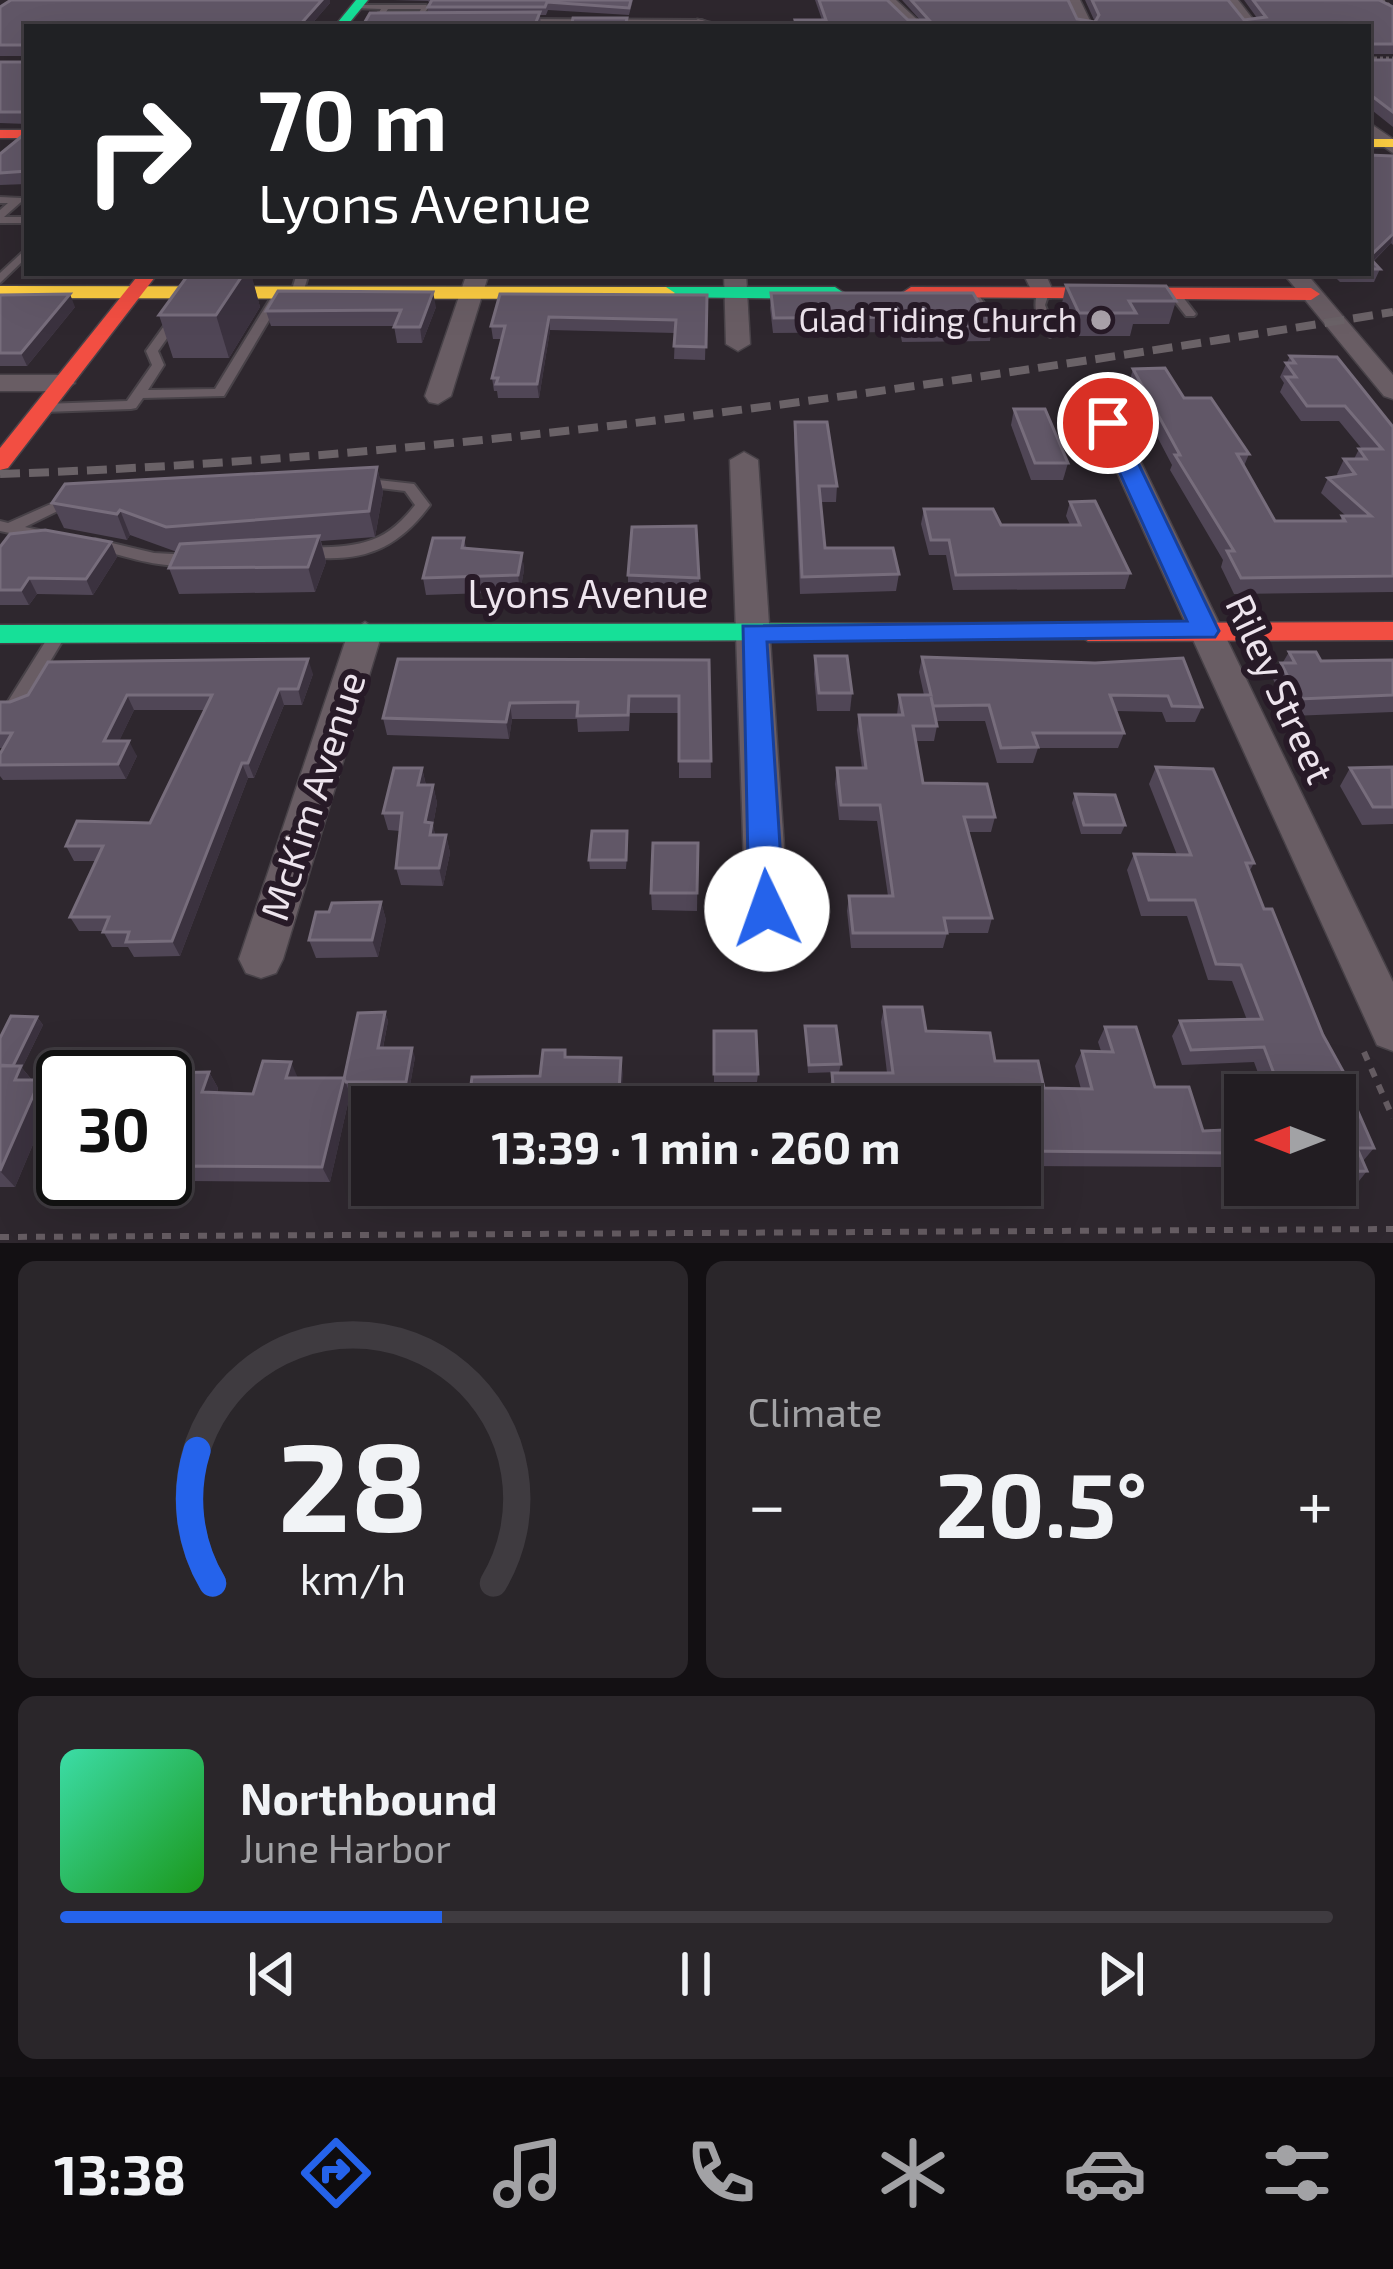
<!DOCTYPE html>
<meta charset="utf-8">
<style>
body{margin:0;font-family:"Exo 2",sans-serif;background:#2a262a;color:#f1f3f6;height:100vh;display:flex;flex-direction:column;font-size:45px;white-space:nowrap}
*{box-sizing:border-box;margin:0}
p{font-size:39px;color:#a2a2a5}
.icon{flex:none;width:66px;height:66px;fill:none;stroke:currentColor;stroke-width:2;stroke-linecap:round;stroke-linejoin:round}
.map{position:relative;height:1243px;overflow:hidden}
.panel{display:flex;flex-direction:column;gap:18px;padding:18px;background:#131013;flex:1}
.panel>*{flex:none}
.guide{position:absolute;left:24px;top:24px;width:1347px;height:252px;border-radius:0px;box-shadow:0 12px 48px #0002,0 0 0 3px #3f3b40;background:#202124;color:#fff;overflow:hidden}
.needle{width:78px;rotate:270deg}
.tools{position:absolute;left:1224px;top:1074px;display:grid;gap:24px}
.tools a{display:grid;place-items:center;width:132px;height:132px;border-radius:0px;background:#221d22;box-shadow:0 12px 48px #0002,0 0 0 3px #3f3b40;font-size:60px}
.speed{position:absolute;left:36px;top:1050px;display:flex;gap:24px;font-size:60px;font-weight:700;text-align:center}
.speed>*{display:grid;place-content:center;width:156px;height:156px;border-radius:50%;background:#221d22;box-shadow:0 12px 48px #0002,0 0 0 3px #3f3b40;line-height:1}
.speed .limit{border:6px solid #111;border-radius:18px;background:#fff;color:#111}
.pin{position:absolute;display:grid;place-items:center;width:102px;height:102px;color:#fff;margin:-51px;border:6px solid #fff;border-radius:50%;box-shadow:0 3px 12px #0007}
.me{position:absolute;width:132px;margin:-66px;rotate:357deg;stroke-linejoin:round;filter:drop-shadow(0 0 9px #0008)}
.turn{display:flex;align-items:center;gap:42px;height:252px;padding:0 36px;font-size:54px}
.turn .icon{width:156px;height:156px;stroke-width:2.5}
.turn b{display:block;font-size:84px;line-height:102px}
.big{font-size:90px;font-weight:700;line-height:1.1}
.panel .widget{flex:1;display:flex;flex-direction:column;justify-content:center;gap:18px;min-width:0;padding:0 42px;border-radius:18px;background:#2a262a}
.panel .dial{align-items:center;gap:0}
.dial svg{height:312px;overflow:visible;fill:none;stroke:#3f3b40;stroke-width:7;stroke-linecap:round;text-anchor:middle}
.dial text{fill:#f1f3f6;stroke:none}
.song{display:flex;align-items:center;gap:36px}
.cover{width:144px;height:144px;border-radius:18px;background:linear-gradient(135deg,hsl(160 70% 55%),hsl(120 70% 35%))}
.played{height:12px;border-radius:6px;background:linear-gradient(90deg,#2563eb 30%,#3f3b40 30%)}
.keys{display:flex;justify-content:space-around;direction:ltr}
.heat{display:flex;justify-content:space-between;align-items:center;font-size:66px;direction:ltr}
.panel .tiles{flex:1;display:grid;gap:18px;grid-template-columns:1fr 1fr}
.widget:last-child{grid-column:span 2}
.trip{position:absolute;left:351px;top:1086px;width:690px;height:120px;border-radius:0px;background:#221d22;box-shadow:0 12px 48px #0002,0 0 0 3px #3f3b40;font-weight:700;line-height:120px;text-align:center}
.tabs{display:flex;height:192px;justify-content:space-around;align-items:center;background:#0e0c0e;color:#a2a2a5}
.tabs .icon{width:84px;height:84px}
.tabs .on{color:#2563eb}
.tabs b{font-size:54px;color:#f1f3f6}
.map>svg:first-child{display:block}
</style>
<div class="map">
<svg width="1393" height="1243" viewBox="0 0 1393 1243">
<rect width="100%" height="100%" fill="#2e272e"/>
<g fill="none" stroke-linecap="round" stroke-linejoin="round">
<defs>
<g id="lane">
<path d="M356,5H426L429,7L421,17L381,16L378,14L381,9L354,8ZM388,9H421L419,13L386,12Z"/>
<path d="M523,19L702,20L706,22L702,24L520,23Z"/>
<path d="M0,197L21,198V202L4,217H27V223H0V210L8,203H0Z"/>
<path d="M27,248V257L0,283V273Z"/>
<path d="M297,273H309L303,293L297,296L291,293Z"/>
<path d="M1043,290L1049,293L1045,305L1056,333L1050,337C1037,329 1033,307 1037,293Z"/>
<path d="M275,291L285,293L224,396L143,398L136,408L131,409L44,412L37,408L44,404L127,401L152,365L146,351L174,312L178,310L184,314L158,351L164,365L148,390L215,389Z"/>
<path d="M968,291H976L995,319L993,321H985L966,293Z"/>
<path d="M1171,292H1179L1196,314L1194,316H1186L1169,294Z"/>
<path d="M360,478L414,484L430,505C396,552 357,564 301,556L298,553L301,550L306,548C356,546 383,547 415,505L405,491L355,485L353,482Z"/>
<path d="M71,495L76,496L78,499L76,502L25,527L57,534L60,537L57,540L52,542L0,531V521L8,523Z"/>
<path d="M95,539L154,553L191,555L199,560C174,575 118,554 90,547L87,544Z"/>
<path d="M58,629L66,635L19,713H7L4,708L7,703L52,631Z"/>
</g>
<g id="street">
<path d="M881,0H896L925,27H910Z"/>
<path d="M1066,0H1080L1093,27H1079Z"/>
<path d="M1224,0H1238L1259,27H1245Z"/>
<path d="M697,19L730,27L702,26Z"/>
<path d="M1368,122L1393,139V153L1368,136Z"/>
<path d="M467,273H489L451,396L438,404L429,402L425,396Z"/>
<path d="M724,273H746L750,344L738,351L726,344Z"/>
<path d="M1023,273H1045L1054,293L1051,298H1035Z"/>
<path d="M1283,273H1306L1393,375V399L1384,396Z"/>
<path d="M0,375H62L75,383L62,391H0Z"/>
<path d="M1090,376L1103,384L1393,982V1051L1377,1045L1077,384Z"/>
<path d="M744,452L758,460L791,952L784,965L769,971L754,965L747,952L730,460Z"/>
<path d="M365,622L382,633L283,959L276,973L261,978L246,973L239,959L348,633Z"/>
</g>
<g id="fast">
<path d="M356,0H368L346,27H334Z"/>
<path d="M666,287H835L844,293L835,299L659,297L657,293Z"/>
<path d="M1088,623L1102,632L1098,639L0,643V625Z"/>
</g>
<g id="slow">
<rect x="1368" y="139" width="25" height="8"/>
<path d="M0,286L666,287L675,293L666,299L0,298Z"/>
</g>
<g id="jam">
<rect x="0" y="130" width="27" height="8"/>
<path d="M140,273L155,277L8,468L0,470V448Z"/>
<path d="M911,287L1311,288L1320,294L1311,300L904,297L902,293Z"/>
<path d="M1393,622V640L1088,641L1074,632L1088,623Z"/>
</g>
</defs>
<!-- lane casing -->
<use href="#lane" stroke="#484248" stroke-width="4"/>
<!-- street casing -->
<use href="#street" stroke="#484248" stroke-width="3"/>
<!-- fast casing -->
<use href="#fast" stroke="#484248" stroke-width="3"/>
<!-- slow casing -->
<use href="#slow" stroke="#484248" stroke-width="3"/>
<!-- jam casing -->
<use href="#jam" stroke="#484248" stroke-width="3"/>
<!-- path-far1 -->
<g stroke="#655c62" stroke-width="3" stroke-dasharray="3 3" stroke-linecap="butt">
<path d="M1382,0L1393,7"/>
<path d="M1368,58H1393"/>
</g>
<!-- path -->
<g stroke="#655c62" stroke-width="6" stroke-dasharray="9 9" stroke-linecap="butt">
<path d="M1364,1052L1393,1118"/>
<path d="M0,1237L1393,1229"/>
</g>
<!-- lane -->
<use href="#lane" fill="#695d64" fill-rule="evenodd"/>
<!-- street -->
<use href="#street" fill="#695d64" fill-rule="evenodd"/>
<!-- fast -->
<use href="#fast" fill="#16e098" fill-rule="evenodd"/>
<!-- slow -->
<use href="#slow" fill="#ffcf43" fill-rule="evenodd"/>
<!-- jam -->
<use href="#jam" fill="#f24e42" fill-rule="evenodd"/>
<!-- rail -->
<path stroke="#6a6267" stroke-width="8" stroke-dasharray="20 9" stroke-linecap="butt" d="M0,474C469,458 930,387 1393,312"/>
</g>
<!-- wall -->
<g fill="#504656">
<path d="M393,0H633L629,15L548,10L546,15H540L541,27H362L428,13V7L430,3L428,1Z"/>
<path d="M815,0H887L908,20H920L902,0H1068L1077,19L1095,22L1085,0H1228L1244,20L1257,18L1244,0H1379L1393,7V54H1369V60H1393V127L1368,107V27H795V20H822Z"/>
<path d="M330,3L309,27H27V124L0,123V62H26V56H0V7Z"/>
<path d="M27,132V184L0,185V154Z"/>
<path d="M1368,155L1393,156V245L1391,243L1373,262L1380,269L1374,282H1340L1331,273H1368Z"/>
<path d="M42,273H103L99,278H43Z"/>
<path d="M203,273H293L291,278L251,275L260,307L229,358H173L159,315Z"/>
<path d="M311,273H449L447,278H312Z"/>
<path d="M509,273H707V278H510Z"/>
<path d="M766,273H1006L1005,277L767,279Z"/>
<path d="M1069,273H1262L1072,279Z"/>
<path d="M1066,285L1176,301L1169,324H1133L1130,336H1074L1061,308Z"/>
<path d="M771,293L992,326L990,341L902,342L900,332L773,333L770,308Z"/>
<path d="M0,295L75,307L27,366H0Z"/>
<path d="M707,295L705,360L674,359L675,333L550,330L539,398H498L497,391H494L492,378L501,339H493L491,326Z"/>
<path d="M436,307L422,343H397L394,326H271L266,311Z"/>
<path d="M1290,356L1393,427V592L1234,594L1221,567L1223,560L1170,470L1172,465L1129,383L1133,369L1184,398L1249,454L1244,466L1275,521H1340L1342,516H1346L1321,493L1328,478L1338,476L1337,474L1344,459H1354L1359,449H1362L1339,421H1301L1280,392L1284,383L1280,377Z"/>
<path d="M1014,409L1068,463L1063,480H1031L1011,425Z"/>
<path d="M795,422L837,486L836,502H821L825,548L899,574L896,591L800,594L794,438Z"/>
<path d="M377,467L383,492L375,537L321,541L326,562L315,592L179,594L169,568L177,552L130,535L127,540L64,528L52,503Z"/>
<path d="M1070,502L1130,573L1125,589L953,590L946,555H929L921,524L924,509L1001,525H1070L1066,516Z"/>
<path d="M464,538L466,548L522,553L524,570L520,592L426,595L423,578Z"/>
<path d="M111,542L117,557L93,595L37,594L29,605H0V547Z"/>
<path d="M628,575L699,578V594L628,592Z"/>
<path d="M1289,652L1321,661L1393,660V712L1291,716L1273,679Z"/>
<path d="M815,656L852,693L850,711H817L814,674Z"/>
<path d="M922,657L1095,663L1202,707L1195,722H1166L1162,712L1116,711L1124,733L1118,748H1038L1033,763H997L985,721H936L937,726L934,741H915L923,783L995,817L991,832H968L992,918L988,933H947L943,948H851L847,911L849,896H888L877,821L839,820L835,784L837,768H862L857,730L859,715H897L899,695H924L919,672Z"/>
<path d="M709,660L711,778H679V713H630L629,731L578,732L577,719H512L509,739L387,735L383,718Z"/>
<path d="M313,674L302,705H284L254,778H248L180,956L134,957L128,947H112L103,931H79L70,917L96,861H74L66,846L150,823L204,710H134L119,741L137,756L126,779L3,780L0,776V754L4,748H0V702Z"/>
<path d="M1156,767L1254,863L1249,872L1264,909L1323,1035L1354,1091L1351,1095L1374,1148L1363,1161L1367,1171L1355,1186L1230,1187L1223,1167L1020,1166V1107H831L830,1088L832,1073H887L881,1022L884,1007L926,1031L995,1061L1044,1088L1081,1089L1075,1066L1082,1051H1101L1098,1042L1105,1027L1155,1087L1203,1131L1245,1129V1185H1335V1095H1266L1254,1062L1182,1065L1172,1036L1180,1021L1247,1020L1232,981L1208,980L1187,916H1141L1127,870L1134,854L1177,855L1149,784Z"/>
<path d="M422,768L426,785H433L437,803L433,825L435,835H446L450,853L443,886L401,885L396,868L400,831L388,830L383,813Z"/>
<path d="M1350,768H1393V824L1362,825L1340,786Z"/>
<path d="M1075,794L1125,825L1121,834H1081L1072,803Z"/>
<path d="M628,840L626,869H590L589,860Z"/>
<path d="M698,843L697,911L652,910L651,893Z"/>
<path d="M381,902L386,920L378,957L316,958L309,940L329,912Z"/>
<path d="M385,1012L388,1021L383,1048L415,1057L409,1091H349L350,1094L330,1182L187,1181L184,1190H134L125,1179H165V1077L209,1072L218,1088L217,1093L253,1094L298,1078H344Z"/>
<path d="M37,1017L43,1025L22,1068L32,1080L53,1097L15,1187H0V1038Z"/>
<path d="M805,1026L841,1064L839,1072L808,1073Z"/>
<path d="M714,1031L758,1074L757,1082H714Z"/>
<path d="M839,1185H890L889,1191H840Z"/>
</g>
<!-- shaded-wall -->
<g fill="#3b323f">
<path d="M322,0H330V3L309,27H298Z"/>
<path d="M1393,234L1391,243L1368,266L1369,257Z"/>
<path d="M244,273H251L260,307L229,358L216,315Z"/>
<path d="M433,292L436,307L422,343L420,327Z"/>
<path d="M70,294L75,307L27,366L21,353Z"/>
<path d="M549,317L550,330L539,398L537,384Z"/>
<path d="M377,467L383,492L375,537L369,511Z"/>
<path d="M120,510L130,535L127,540L117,514Z"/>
<path d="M319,536L326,562L315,592L308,567Z"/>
<path d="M111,542L117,557L93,595L86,579Z"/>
<path d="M522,553L524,570L520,592L518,575Z"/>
<path d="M29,578L37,594L29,605L21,590Z"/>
<path d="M308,659L313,674L302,705L298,689Z"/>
<path d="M279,689L284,705L254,778L248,763Z"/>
<path d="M127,695L134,710L112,756L104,741Z"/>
<path d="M510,703L512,719L509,739L506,722Z"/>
<path d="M129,741L137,756L126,779L118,764Z"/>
<path d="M242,763L248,778L180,956L172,941Z"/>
<path d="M422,768L426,786L418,785Z"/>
<path d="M433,785L437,803L433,825L436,840L434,853L425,822Z"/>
<path d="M446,835L450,853L443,886L439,868Z"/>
<path d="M381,902L386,920L378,957L372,940Z"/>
<path d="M385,1012L388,1021L381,1057L378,1048Z"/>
<path d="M37,1017L43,1025L22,1068L34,1083L15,1080L13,1066Z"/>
<path d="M412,1048L415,1057L409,1091L406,1082Z"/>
<path d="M621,1058L623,1074L621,1107H618Z"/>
<path d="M291,1062L298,1078H286Z"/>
<path d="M209,1072L218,1088L211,1108L202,1092Z"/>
<path d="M344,1078L350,1094L330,1182L322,1167Z"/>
<path d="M40,1080L53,1097L15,1187L0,1171Z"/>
<path d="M177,1166L187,1181L184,1190L173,1175Z"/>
</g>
<!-- building -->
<g fill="#615767" stroke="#776d7c" stroke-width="3">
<path d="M11,0H322L298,27H27V112H0V62H26V45H0V7Z"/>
<path d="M432,0H631L629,8L547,2L545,7H428Z"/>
<path d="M819,0H887L908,20H929L911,0H1068L1077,19L1095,22L1099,15L1092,0H1228L1244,20L1266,17L1253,0H1379L1393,7V44H1369V60H1393V112L1368,93V27H797L795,20H826Z"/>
<path d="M540,12L534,27H406L399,23L397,27H362L370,13Z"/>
<path d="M573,18H627L625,27H571Z"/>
<path d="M27,132V171L0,173V154Z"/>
<path d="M1368,155L1393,156V234L1369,257L1380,269H1368Z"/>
<path d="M203,273H244L216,315H159L188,275H202Z"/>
<path d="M1066,285L1166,286L1176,301H1129L1136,313H1079Z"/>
<path d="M278,291L433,292L420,327H394L401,310L266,311Z"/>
<path d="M771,293H973L992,326H904L902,317L774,318Z"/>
<path d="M70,294L21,353H0V295Z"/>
<path d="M500,294L707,295L706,347L674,346L676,320L549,317L537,384H496L498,378H492L505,326H491Z"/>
<path d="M1290,356L1337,357L1393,427V576L1241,578L1227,551H1234L1175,455H1180L1133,369L1165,368L1184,398H1211L1249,454H1237L1275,521H1345L1342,516H1371L1328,478L1355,474L1344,459H1366L1359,449H1382L1345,406H1307L1286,377H1296L1286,363H1295Z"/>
<path d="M1014,409H1045L1068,463H1035Z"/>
<path d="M795,422H827L837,486H819L825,548H893L899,574L802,577Z"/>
<path d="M377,467L369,511L166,527L120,510L117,514L52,503L65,484Z"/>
<path d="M1095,501L1130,573L956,575L949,540H931L924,509H993L1001,525H1080L1070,502Z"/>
<path d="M696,526L699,578L628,575L632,527Z"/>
<path d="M45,530L111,542L86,579L29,578L21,590H0V547L10,534Z"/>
<path d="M319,536L308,567L169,568L180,544Z"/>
<path d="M433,538H464L462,548L522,553L518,575L423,578Z"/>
<path d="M1289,652H1316L1321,661L1393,660V695L1299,699L1281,663H1295Z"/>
<path d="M815,656H847L852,693H819Z"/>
<path d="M922,657L1095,663L1183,658L1202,707L1172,706L1168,696L1110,695L1124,733H1033L1038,747L1001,748L989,705L933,706L931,697L937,726H913L923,783L987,784L995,817H964L992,918H944L947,933H853L849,896H893L880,805H841L837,768H866L859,715H903L899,695H931Z"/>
<path d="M308,659L298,689H279L248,763H242L172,941L126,942L129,932H103L109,917H70L103,846H66L77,821L150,823L212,695H127L104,741H129L118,764L0,765V754L12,733H0V702H10L28,695L48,662Z"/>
<path d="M398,659L709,660L711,761H679V696H629L628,715L577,716L578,702L510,703L506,722L383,718Z"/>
<path d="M1156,767L1213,769L1254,863H1246L1264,909H1272L1323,1035L1354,1091H1349L1374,1148H1357L1367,1171L1335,1172V1095H1282L1264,1047L1191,1050L1180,1021L1262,1019L1241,965L1216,964L1195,900H1149L1134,854L1191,855Z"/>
<path d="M1392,767L1393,807H1373L1350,768Z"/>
<path d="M394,768H422L418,785H433L425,822L432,823L430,835H446L439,868H396L402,813H383Z"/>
<path d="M1075,794L1115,795L1125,825H1084Z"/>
<path d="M592,831H627L626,860H589Z"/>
<path d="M653,843H698L697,893H651Z"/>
<path d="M381,902L372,940H309L316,912H329L332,903Z"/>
<path d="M884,1007H922L926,1031L990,1033L995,1061H1038L1044,1088L1092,1089L1082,1051L1113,1052L1105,1027H1136L1155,1087H1189L1203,1131L1245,1129V1173H1240L1233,1153L1020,1151V1107H835L832,1073H893Z"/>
<path d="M385,1012L378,1048H412L406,1082H346L344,1079L358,1013Z"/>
<path d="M11,1016L37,1017L13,1066L0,1065V1038Z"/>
<path d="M805,1026H836L841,1064L809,1065Z"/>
<path d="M714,1031H756L758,1074H714Z"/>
<path d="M543,1050H565V1057L621,1058L618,1107H468L472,1077L540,1076Z"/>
<path d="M263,1061L291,1062L286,1078H344L322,1167L177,1166L173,1175H165V1077H159L161,1073L209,1072L202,1092L253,1094Z"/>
<path d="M0,1066H21L15,1080H40L0,1171Z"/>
</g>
<!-- route -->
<path fill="#2563eb" stroke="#184099" stroke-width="3" d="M1100,418L1119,423L1219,631L1215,637L767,642L784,909L779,919L767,924L755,919L749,909L743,626L1187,621L1097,423Z"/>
<!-- markers -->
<circle fill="#aaa2aa" stroke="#271a27" stroke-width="4.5" cx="1101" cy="320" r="12"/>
<g text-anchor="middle" stroke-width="12" stroke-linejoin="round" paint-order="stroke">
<!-- far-poi labels -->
<g font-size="33" fill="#ede4ed" stroke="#271a27" text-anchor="end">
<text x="1077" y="332">Glad Tiding Church</text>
</g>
<!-- street labels -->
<g font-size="39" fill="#ede4ed" stroke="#271a27">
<text x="588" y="608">Lyons Avenue</text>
<text transform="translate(1280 689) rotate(65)" y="14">Riley Street</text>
<text transform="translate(313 796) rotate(-72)" y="14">McKim Avenue</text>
</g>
</g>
</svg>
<div class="tools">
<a><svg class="needle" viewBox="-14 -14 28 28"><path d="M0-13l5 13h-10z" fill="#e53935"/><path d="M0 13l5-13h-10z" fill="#a2a2a5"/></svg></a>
</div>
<div class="speed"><div class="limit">30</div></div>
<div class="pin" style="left:1108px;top:423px;background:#d93025"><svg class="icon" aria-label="arrive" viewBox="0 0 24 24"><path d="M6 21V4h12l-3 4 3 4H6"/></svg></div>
<svg class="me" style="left:767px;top:909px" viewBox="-20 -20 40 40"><circle r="19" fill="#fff"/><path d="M0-13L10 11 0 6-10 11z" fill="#2563eb"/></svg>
<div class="trip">13:39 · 1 min · 260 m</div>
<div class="guide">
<div class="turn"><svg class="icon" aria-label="right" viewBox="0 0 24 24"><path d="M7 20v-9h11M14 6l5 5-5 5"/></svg><div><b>70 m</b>Lyons Avenue</div></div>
</div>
</div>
<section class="panel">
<div class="tiles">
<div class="widget dial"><svg viewBox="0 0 100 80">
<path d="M14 69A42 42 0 1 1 86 69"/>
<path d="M14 69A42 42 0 0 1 10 35" stroke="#2563eb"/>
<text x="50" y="56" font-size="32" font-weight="700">28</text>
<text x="50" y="72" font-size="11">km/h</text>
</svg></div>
<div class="widget"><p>Climate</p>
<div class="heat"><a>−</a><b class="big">20.5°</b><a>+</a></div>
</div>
<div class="widget">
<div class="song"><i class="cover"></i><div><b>Northbound</b><p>June Harbor</p></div></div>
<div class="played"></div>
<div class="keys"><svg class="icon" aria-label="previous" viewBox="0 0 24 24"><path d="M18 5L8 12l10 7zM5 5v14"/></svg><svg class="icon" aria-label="pause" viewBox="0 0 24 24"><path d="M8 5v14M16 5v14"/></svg><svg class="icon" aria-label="next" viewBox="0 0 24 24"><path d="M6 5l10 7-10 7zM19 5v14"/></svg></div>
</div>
</div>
</section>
<nav class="tabs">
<b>13:38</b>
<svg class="icon on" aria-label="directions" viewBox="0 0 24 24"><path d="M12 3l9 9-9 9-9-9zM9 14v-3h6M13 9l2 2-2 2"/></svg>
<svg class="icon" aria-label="music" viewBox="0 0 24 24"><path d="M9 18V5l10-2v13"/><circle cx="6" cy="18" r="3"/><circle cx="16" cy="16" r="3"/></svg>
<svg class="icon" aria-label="phone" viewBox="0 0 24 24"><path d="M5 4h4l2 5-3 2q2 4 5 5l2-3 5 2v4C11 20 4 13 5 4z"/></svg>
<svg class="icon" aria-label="climate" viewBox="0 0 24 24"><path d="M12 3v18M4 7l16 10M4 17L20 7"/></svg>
<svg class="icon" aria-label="car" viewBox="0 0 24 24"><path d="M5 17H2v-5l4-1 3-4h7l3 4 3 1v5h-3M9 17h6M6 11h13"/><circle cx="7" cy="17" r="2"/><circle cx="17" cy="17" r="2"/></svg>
<svg class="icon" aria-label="filters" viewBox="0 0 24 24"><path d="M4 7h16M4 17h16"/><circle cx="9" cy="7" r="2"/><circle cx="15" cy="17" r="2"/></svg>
</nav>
